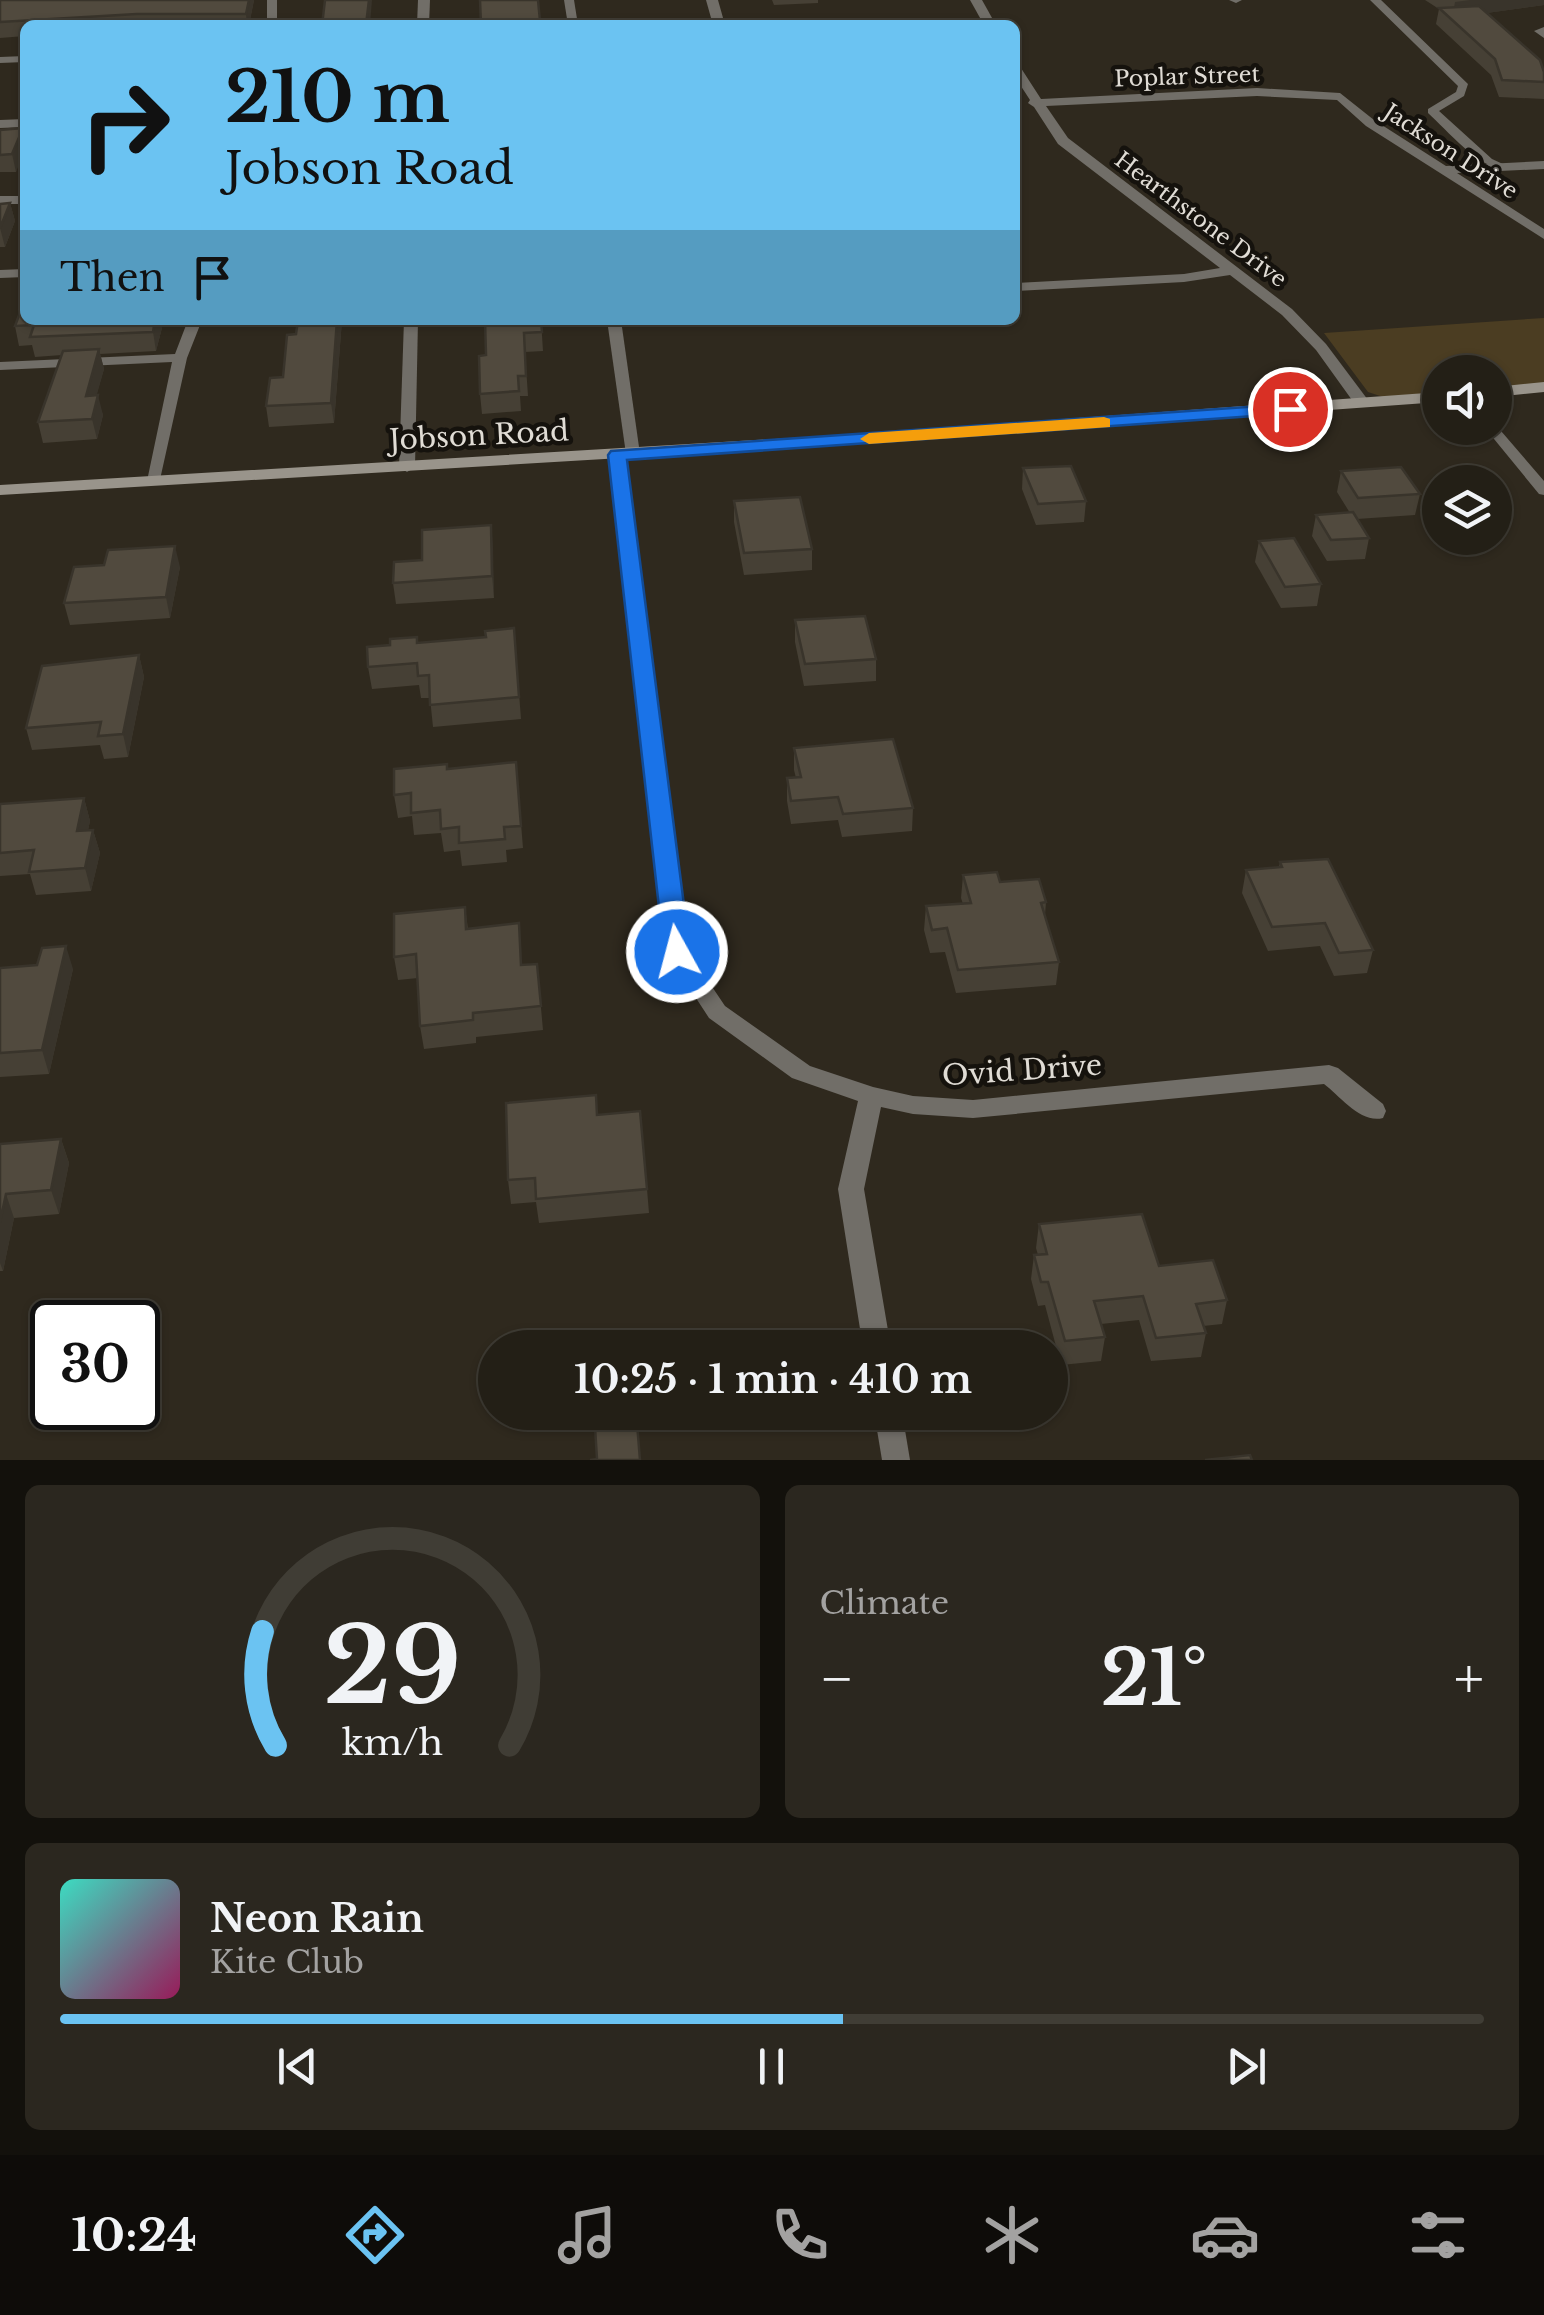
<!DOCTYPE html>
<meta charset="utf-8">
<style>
body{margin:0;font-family:"Libre Baskerville",serif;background:#2b271f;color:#f1f3f6;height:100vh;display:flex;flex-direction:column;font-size:38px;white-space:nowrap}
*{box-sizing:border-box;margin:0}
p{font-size:32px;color:#a3a2a1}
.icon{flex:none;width:55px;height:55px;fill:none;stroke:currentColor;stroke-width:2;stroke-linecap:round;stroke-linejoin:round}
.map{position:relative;height:1460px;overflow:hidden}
.panel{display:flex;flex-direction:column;gap:25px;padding:25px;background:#13110c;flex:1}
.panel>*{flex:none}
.banner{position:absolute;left:20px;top:20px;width:1000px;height:305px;border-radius:15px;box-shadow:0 2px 8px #0004,0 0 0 2px #403d35;background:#6bc3f2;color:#111;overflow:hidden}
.controls{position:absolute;left:1422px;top:355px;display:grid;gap:20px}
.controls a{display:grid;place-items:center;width:90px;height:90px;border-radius:50%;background:#231f16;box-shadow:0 2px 8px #0004,0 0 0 2px #403d35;font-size:50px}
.speed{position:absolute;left:30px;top:1300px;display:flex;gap:20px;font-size:50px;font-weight:700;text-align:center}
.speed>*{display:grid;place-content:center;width:130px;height:130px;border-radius:50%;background:#231f16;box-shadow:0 2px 8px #0004,0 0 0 2px #403d35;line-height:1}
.speed .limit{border:5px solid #111;border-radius:15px;background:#fff;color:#111}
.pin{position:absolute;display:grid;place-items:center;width:85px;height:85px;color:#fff;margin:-42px;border:5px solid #fff;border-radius:50%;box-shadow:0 2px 10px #0007}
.me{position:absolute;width:110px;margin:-55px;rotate:353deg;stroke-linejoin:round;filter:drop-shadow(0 0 8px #0008)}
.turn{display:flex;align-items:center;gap:35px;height:210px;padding:0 40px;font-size:45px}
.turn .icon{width:130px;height:130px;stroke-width:2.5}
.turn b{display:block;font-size:70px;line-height:85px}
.then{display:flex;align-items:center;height:95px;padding:0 40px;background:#0003;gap:20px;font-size:38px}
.big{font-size:75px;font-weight:800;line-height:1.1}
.panel .tile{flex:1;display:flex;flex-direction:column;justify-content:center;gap:15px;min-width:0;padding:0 35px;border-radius:15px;background:#2b271f}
.panel .dial{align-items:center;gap:0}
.dial svg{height:260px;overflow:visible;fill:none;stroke:#403d35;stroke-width:7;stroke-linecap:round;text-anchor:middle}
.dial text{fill:#f1f3f6;stroke:none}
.song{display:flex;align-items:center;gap:30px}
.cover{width:120px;height:120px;border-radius:15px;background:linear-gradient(135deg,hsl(170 70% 55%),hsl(330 70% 35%))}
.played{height:10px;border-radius:5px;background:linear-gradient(90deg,#6bc3f2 55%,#403d35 55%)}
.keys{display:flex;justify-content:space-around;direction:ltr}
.heat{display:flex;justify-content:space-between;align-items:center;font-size:55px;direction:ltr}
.panel .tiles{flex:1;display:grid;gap:25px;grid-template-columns:1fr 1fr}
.tile:last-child{grid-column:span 2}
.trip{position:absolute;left:478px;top:1330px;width:590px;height:100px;border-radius:50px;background:#231f16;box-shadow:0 2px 8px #0004,0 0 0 2px #403d35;font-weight:800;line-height:100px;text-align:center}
.dock{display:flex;height:160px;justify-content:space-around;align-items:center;background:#0e0c09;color:#a3a2a1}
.dock .icon{width:70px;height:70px}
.dock .active{color:#6bc3f2}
.dock b{font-size:45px;color:#f1f3f6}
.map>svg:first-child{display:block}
</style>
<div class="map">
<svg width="1544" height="1460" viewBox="0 0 1544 1460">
<rect width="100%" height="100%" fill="#2f291e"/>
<!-- green -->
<path fill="#4b3d22" d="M1544,318V384L1495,388V372H1440V392L1383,397L1368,392L1324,333Z"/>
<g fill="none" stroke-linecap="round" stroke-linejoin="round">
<!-- lane -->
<g fill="#716e68" fill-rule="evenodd">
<rect x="267" y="0" width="10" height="25"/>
<path d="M564,0H574L578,25H568Z"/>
<path d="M1370,0H1381L1468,84L1464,96L1439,111L1492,159L1505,165V169C1480,170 1447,130 1428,113V109L1456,92L1458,86Z"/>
<path d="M25,56V62L0,63V57Z"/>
<rect x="0" y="196" width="25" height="8"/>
<path d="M188,320H202L187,358L159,484L154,485L147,481L172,362L0,370V362L175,354Z"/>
<path d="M607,320H621L640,454L633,458L626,454Z"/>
<path d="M1495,424L1544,481V495L1539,494L1485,428H1495Z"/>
</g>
<!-- street -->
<g fill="#716e68" fill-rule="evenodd">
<path d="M418,0H430L429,25H417Z"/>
<path d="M706,0H718L725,25H713Z"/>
<path d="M970,0H982L996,25H984Z"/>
<path d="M1229,0H1242L1236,3Z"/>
<path d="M1544,27V38L1534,31Z"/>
<path d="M1015,64L1019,65L1041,99L1257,88L1340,93L1374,120L1446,166L1544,161V169L1457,173L1544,229V239L1366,126L1337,100L1257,96L1046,106L1068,138L1292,309L1326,344L1371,404L1369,407H1357L1316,350L1282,315L1230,275L1184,282L1015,291V283L1184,274L1220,268L1058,144L1034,107L1028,103L1030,100L1015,77Z"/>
<path d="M25,119V127L0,128V120Z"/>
<path d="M25,269V277L0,278V270Z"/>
<path d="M404,320H418L415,467L407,472L399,467Z"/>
<path d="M617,450L625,455L688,951L725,1006L810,1066L873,1087L913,1096L973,1100L1329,1065L1338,1068L1383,1104L1386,1111L1383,1118C1361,1124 1340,1096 1324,1084L973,1118L913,1114L881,1107L864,1189L891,1348H863L838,1189L858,1101L792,1078L709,1018L666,952L609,455Z"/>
<path d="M874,1412H902L910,1460H882Z"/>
</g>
<!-- secondary -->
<g fill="#99948b" fill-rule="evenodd">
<path d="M1544,382V392L1495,397V387Z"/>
<path d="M1440,392V402L841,445L0,495V485L841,435Z"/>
</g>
</g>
<!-- wall -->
<g fill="#464035">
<path d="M0,0H254L249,25H25V36L0,38Z"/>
<path d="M538,0L540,25H481Z"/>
<path d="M772,0H818V3L774,5Z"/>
<path d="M1425,0H1544V5L1486,13L1544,72V99L1499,97L1491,75L1436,24L1439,9Z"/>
<path d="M0,130L25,139L16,172H0Z"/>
<path d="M10,203L15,221L5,247H0V204Z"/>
<path d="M25,320H164L156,351L100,354L104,369L96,396L103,415L97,439L43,443L38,422L62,355L35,357L32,345L19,346L15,326Z"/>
<path d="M342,320L334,423L269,427L266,406L283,377L296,334Z"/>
<path d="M541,320L543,351L525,352L528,396H520L521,411L482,414L480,394L486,355Z"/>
<path d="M1023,468L1086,501L1084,522L1036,525L1022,489Z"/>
<path d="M1341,471L1420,494L1415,515L1357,519L1369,538L1365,559L1327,561L1312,536L1316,515L1350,513L1337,492Z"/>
<path d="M734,501L812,549V570L744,575L734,522Z"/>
<path d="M491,525L494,598L396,604L393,583L422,560Z"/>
<path d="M1259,541L1321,584L1317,606L1281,608L1255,562Z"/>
<path d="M180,567L170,618L70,625L64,603Z"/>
<path d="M795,620L876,659V681L804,686L795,642Z"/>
<path d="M514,628L521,719L433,727L430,698H421L419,685L372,689L368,667L418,643L486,637Z"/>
<path d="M139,655L144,677L128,757L104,759L100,745L32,750L26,728Z"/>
<path d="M794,748L913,808L912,831L842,837L838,820L791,824L787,801V778H796L794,770Z"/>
<path d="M516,762L523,848L506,850L507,862L462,866L460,850L444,852L441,833L414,835L412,816L398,818L394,795L447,769Z"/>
<path d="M84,798L90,821L88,830H93L100,853L91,891L36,895L30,874L0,876V804Z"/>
<path d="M1280,862L1373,950L1367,973L1334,976L1320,946L1268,951L1242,893L1246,870L1279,867Z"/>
<path d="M963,875L1000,882L1046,902L1045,915L1059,962L1056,985L956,993L945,952L930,953L924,930L926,906L963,904L961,898Z"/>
<path d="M465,907L468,929L522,965L537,964L543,1030L476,1037V1043L424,1049L420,1026L418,978L398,980L394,957Z"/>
<path d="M37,965L73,969L49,1074L0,1077V968Z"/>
<path d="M597,1115L647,1189L649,1213L539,1223L536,1202L511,1204L508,1180Z"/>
<path d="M61,1139L69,1163L59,1214L14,1218L3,1271H0V1144Z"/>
<path d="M1039,1224L1159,1266L1227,1300L1222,1324L1203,1326L1206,1333L1201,1357L1151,1361L1139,1320L1101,1324L1105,1337L1101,1361L1061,1365L1045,1305L1038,1306L1031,1279L1034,1255H1038L1036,1248Z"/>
</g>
<!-- shaded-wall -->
<g fill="#39342b">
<path d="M249,0H254L249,25H247L246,14Z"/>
<path d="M369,0H372L370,25H366Z"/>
<path d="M1470,0H1544V5L1452,18L1455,2Z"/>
<path d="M23,128L25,150L16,172L12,154Z"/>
<path d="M10,203L15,221L5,247L0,228Z"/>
<path d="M155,320H164L156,351L153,332Z"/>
<path d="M337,320H342L334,423L331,403Z"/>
<path d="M99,349L104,369L91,416L86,396Z"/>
<path d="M98,395L103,415L97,439L92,419Z"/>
<path d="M491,525L493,546L494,598L492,576Z"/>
<path d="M175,546L180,567L170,618L166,597Z"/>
<path d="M139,655L144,677L128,757L123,734Z"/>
<path d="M84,798L90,821L83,854L77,831Z"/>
<path d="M93,830L100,853L91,891L85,868Z"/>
<path d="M66,946L73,969L49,1074L42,1050Z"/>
<path d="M61,1139L69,1163L59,1214L51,1190Z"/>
<path d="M6,1194L14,1218L3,1271L0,1263V1222Z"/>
</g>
<!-- building -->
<g fill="#514a3e" stroke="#39342b" stroke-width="2.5">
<path d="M0,0H249L246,14H137L0,22Z"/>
<path d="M325,0H369L366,25H322Z"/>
<path d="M480,0H538L540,21L523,22L524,25H481Z"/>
<path d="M1479,6L1540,60L1544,72V82L1502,80L1495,59L1439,8Z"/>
<path d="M23,128L12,154L0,155V130Z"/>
<path d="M10,203L0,228V204Z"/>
<path d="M25,299V320H155L153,332L30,337L34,325L15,326Z"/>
<path d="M298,320H337L331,403L266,406L270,378L283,377L287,335L296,334Z"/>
<path d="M485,320H541L542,332L524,333L526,376H518L519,391L480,394L479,356L486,355Z"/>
<path d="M99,349L86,396L98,395L92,419L38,422L63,351Z"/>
<path d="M1071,466L1086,501L1038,504L1023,468Z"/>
<path d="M1401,467L1420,494L1358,498L1341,471Z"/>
<path d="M800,497L812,549L744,553L734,501Z"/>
<path d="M1353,512L1369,538L1331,540L1316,515Z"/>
<path d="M491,525L492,576L393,583L394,562L422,560V530Z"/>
<path d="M1294,538L1321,584L1285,587L1259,541Z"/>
<path d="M175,546L166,597L64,603L74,567L104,565L108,550Z"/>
<path d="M865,616L876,659L805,664L795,620Z"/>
<path d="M514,628L519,697L430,705L429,675L418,676L417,663L368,667L367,647L390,645V639L417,637V643L486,637L485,631Z"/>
<path d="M139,655L123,734L98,736L101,722L26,728L42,666Z"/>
<path d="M893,739L913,808L843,814L838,797L791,801L787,778L801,777L794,748Z"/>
<path d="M516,762L521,826L504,827L505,839L459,843V827L441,829L440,810L411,813V793L394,795V769L447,764V769Z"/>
<path d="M84,798L77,831L93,830L85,868L29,872L34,850L0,853V804Z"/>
<path d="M1328,859L1373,950L1339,953L1325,923L1272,927L1246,870L1282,867L1280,862Z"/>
<path d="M997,872L1000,882L1039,879L1046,902L1041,903L1059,962L958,970L947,928L932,930L926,906L971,903L963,875Z"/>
<path d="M465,907L466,929L519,923L521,965L537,964L541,1006L473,1013V1020L420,1026L416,954L394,957V914Z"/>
<path d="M66,946L42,1050L0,1053V968L37,965L42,948Z"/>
<path d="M596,1095L597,1115L640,1111L647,1189L536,1199L535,1178L508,1180L506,1103Z"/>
<path d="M61,1139L51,1190L6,1194L0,1222V1144Z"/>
<path d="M1142,1214L1159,1266L1213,1260L1227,1300L1196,1304L1206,1333L1156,1338L1143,1296L1094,1301L1105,1337L1065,1341L1048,1282H1041L1034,1255L1047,1254L1039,1224Z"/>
<path d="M637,1423L640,1460H590L597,1459L595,1427Z"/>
<path d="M1250,1455L1252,1460H1205Z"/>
</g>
<!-- route -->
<path fill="#1a73e8" stroke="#114b97" stroke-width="2.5" d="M1290,404L1299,409L1296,413L627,460L690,952L686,959H668L664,952L608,455L611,451Z"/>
<!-- slow -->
<path fill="#f59e0b" d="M1104,417L1110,419V427L869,444L860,439L869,433Z"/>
<g text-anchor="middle" stroke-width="9" stroke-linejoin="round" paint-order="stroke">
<!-- far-street labels -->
<g font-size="22" fill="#e0dcd5" stroke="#15120d">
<text transform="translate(1187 76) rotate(-2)" y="8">Poplar Street</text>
<text transform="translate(1451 151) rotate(33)" y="8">Jackson Drive</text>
<text transform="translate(1201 219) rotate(37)" y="8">Hearthstone Drive</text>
</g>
<!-- street labels -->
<g font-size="28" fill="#e0dcd5" stroke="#15120d">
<text transform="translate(479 435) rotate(-3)" y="10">Jobson Road</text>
<text transform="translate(1022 1070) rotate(-4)" y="10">Ovid Drive</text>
</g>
</g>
</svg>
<div class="controls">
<a><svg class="icon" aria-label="sound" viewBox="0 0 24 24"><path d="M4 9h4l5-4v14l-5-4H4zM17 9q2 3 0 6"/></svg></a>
<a><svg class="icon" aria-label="layers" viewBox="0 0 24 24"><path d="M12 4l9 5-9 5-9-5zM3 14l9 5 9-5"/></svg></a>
</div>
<div class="speed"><div class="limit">30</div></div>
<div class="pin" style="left:1290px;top:409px;background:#d93025"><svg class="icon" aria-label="arrive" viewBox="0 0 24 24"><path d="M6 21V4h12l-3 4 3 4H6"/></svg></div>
<svg class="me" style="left:677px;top:952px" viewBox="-20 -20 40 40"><circle r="17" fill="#1a73e8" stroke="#fff" stroke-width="3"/><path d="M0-11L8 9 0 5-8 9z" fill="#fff"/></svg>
<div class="trip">10:25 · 1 min · 410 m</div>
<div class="banner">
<div class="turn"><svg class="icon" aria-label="right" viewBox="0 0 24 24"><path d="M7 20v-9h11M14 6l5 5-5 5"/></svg><div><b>210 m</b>Jobson Road</div></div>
<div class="then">Then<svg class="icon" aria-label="arrive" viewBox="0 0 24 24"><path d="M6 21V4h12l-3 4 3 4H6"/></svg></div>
</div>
</div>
<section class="panel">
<div class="tiles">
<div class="tile dial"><svg viewBox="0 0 100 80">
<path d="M14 69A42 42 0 1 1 86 69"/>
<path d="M14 69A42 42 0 0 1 10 34" stroke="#6bc3f2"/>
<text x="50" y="56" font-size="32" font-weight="700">29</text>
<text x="50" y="72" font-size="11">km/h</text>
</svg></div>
<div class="tile"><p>Climate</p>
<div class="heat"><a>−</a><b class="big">21°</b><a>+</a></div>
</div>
<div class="tile">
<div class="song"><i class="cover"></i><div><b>Neon Rain</b><p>Kite Club</p></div></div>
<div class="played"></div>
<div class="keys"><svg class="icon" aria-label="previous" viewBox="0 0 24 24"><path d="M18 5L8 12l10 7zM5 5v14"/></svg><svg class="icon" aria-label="pause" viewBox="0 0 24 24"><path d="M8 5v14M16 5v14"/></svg><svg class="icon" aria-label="next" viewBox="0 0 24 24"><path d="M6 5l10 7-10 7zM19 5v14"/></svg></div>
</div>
</div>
</section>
<nav class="dock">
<b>10:24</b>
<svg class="icon active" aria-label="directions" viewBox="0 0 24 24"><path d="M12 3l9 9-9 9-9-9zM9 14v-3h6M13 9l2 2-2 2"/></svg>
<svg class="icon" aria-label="music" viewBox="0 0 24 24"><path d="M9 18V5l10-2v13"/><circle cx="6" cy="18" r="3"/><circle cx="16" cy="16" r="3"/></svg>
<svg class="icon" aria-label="phone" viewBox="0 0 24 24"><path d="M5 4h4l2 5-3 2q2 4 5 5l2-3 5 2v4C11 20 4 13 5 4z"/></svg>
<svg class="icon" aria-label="climate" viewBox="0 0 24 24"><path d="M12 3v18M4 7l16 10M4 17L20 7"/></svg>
<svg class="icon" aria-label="car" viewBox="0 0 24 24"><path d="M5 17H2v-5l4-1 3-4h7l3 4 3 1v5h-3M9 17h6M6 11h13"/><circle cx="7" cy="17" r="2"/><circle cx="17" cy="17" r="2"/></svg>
<svg class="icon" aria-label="filters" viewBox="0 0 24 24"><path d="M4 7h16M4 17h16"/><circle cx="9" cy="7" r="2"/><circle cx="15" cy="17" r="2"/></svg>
</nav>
